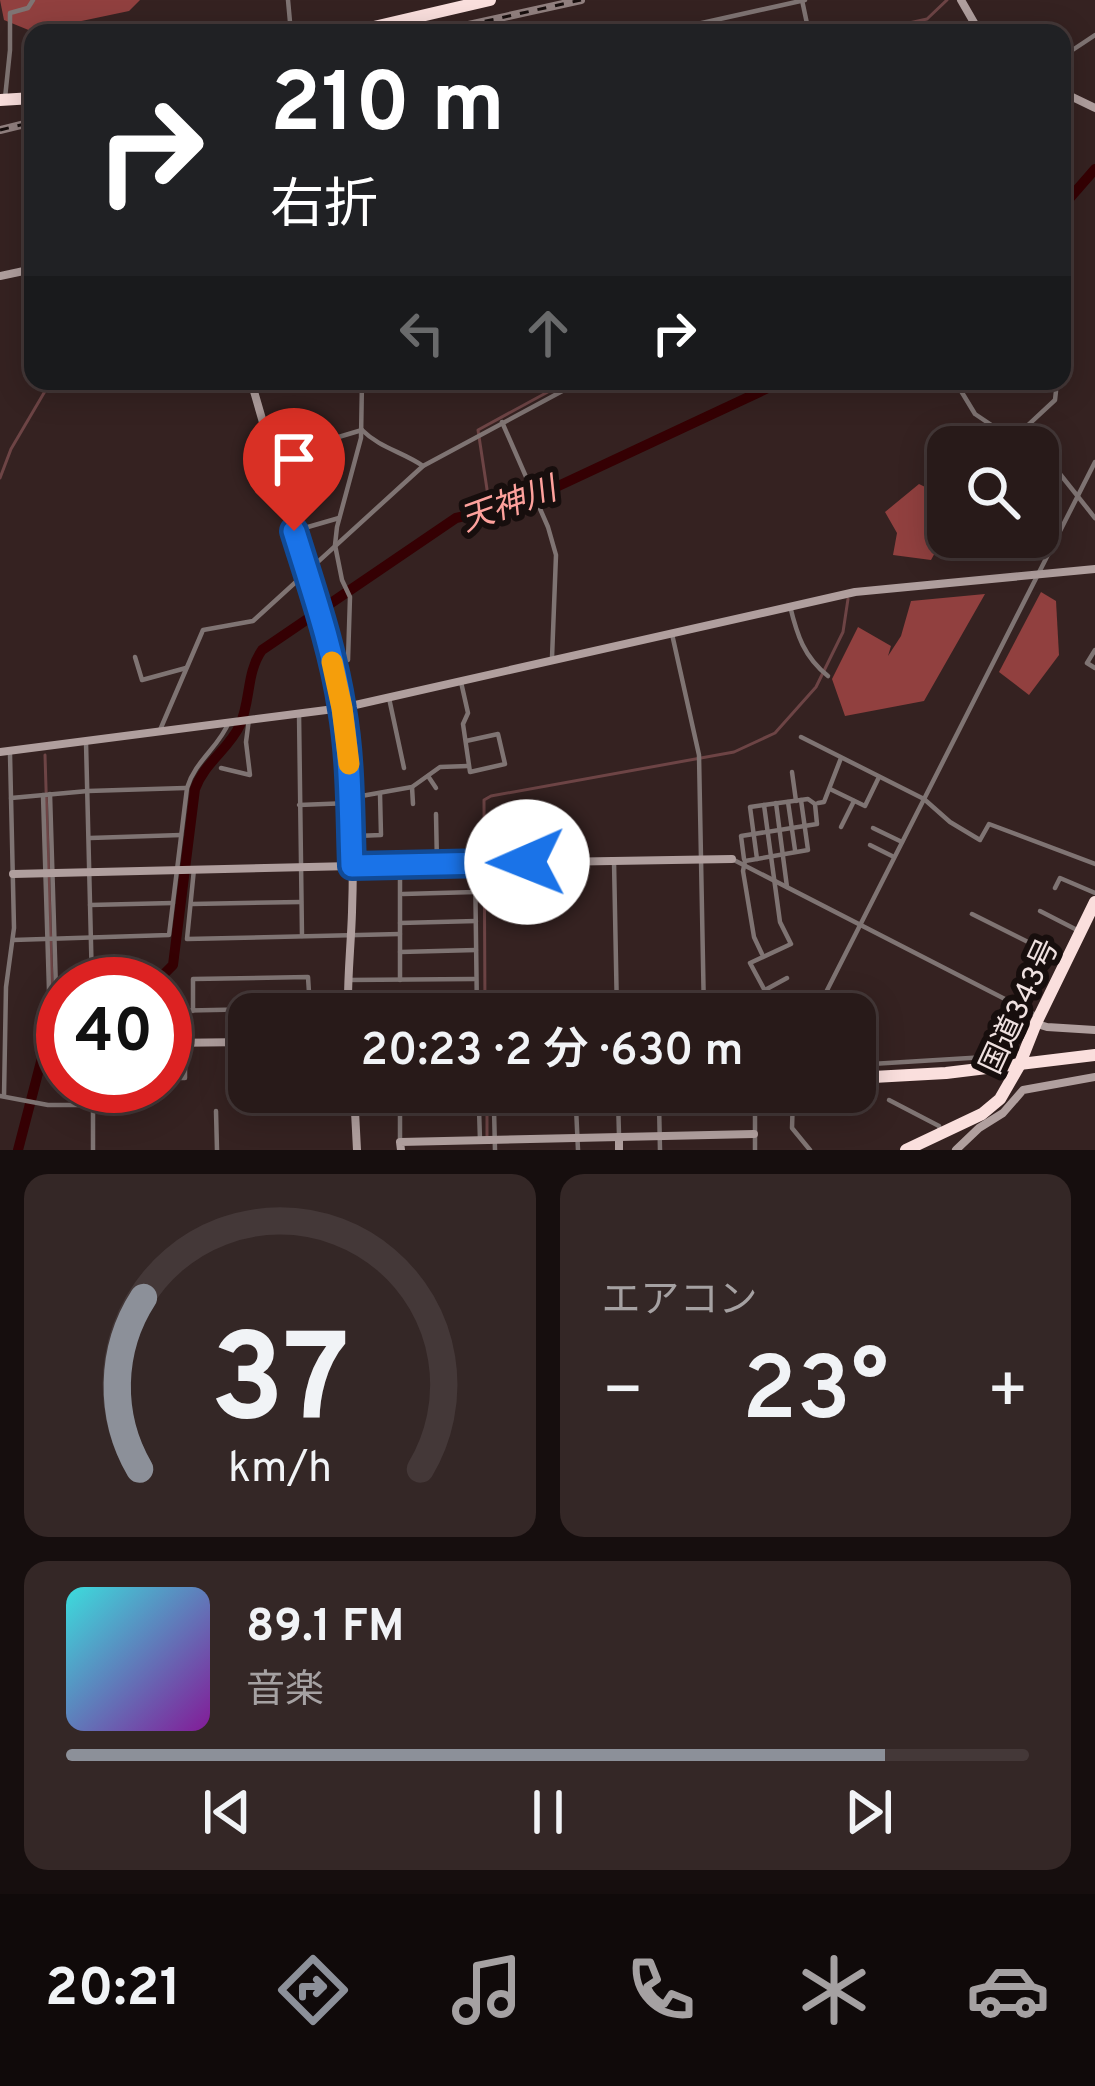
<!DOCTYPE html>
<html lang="ja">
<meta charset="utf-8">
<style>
body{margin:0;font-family:Overpass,"Noto Sans JP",sans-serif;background:#342726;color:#f1f3f6;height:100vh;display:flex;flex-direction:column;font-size:45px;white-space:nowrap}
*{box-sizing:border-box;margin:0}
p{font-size:39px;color:#a5a1a2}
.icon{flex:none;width:66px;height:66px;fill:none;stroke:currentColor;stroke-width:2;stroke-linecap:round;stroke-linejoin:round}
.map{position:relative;height:1150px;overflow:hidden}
.drawer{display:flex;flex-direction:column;gap:24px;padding:24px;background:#160e0e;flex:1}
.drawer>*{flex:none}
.guide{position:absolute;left:24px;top:24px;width:1047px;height:366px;border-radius:24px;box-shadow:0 6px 30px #0003,0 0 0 3px #443838;background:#202124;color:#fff;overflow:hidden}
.tools{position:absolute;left:927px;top:426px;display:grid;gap:24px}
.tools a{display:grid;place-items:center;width:132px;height:132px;border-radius:24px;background:#281a19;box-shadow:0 6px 30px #0003,0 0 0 3px #443838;font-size:60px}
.speed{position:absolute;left:36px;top:957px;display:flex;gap:24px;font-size:60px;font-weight:700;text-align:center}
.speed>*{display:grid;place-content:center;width:156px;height:156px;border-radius:50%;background:#281a19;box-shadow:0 6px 30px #0003,0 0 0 3px #443838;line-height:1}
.speed .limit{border:18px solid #d22;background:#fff;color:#111}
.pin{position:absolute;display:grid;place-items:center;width:102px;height:102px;color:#fff;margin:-123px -51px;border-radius:50% 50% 50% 0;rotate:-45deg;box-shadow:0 0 12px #0007}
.pin .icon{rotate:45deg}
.me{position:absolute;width:132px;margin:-66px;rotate:269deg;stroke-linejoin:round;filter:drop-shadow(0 0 9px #0008)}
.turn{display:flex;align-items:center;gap:42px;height:252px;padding:0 48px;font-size:54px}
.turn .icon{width:156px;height:156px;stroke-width:2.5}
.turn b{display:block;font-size:84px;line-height:102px}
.lanes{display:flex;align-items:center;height:114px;padding:0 48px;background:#0003;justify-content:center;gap:60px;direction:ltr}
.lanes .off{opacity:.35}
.big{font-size:90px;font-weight:600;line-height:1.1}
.drawer .card{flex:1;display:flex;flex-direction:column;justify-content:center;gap:18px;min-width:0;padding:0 42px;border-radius:24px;background:#342726}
.drawer .dial{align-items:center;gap:0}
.dial svg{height:312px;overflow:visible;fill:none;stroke:#443838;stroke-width:7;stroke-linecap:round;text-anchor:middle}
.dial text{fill:#f1f3f6;stroke:none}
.song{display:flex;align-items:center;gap:36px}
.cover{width:144px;height:144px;border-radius:18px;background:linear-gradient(135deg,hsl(180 70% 55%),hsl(290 70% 35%))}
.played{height:12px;border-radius:6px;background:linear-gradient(90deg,#8c9099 85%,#443838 85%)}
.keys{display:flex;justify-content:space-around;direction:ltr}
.heat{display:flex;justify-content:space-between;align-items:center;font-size:66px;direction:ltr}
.drawer .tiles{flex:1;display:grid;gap:24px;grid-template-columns:1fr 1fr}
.card:last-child{grid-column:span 2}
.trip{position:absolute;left:228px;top:993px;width:648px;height:120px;border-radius:24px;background:#281a19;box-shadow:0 6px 30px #0003,0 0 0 3px #443838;font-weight:600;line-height:120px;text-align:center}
.menu{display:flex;height:192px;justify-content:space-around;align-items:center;background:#100a0a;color:#a5a1a2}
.menu .icon{width:84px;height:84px}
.menu .active{color:#8c9099}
.menu b{font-size:54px;color:#f1f3f6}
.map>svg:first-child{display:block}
</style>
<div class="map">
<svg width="1095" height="1150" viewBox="0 0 1095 1150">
<rect width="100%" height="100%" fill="#352221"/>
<!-- forest -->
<g fill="#91403f">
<path d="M0,0H140L129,11L72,23L70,33H33V38L31,31L4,20Z"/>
<path d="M919,484L948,498V537H966L943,538L931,560L893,555L897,533L885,512Z"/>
<path d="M1041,592L1056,601L1059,655L1029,695L999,672Z"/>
<path d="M985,594L924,701L845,716L832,679L858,627L891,646L888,656L901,636L911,601Z"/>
</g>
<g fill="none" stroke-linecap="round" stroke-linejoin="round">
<!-- stream -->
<g stroke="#6d4445" stroke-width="3">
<path d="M864,33L927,19L947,0"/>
<path d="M0,478L11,449L51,381"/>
<path d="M490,509L478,430L568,381"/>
<path d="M45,755L53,1018"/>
<path d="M485,1014L484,800L491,796L734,752L775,733L816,687L843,632L848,599"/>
<path d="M487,1136V1101L490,1099L617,1096L623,1102L789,1095"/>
</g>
<!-- river -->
<g stroke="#350003" stroke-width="10">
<path d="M1062,207L1095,169"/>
<path d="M140,984L162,976L173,965L195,789C204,763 229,749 240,725C251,700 246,673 262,650L456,518L522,503L783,381"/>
<path d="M18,1150L50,1027L53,1018L63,1011"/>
</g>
<!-- street -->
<g stroke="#7f7473" stroke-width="4.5">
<path d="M288,0L291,33"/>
<path d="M802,0L809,33"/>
<path d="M657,33L805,0"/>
<path d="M1062,57L1095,35"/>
<path d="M5,98L10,50V13L28,8L33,0"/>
<path d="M1062,145L1065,146"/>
<path d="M955,381L975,414L1024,447"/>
<path d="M502,422L548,527L556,555L552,658"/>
<path d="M362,430C380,448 403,452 423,466"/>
<path d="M1013,439L1055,400L1056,391"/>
<path d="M971,447L994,427"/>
<path d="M997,447L1010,438"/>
<path d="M275,456L362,430"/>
<path d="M1038,457L1056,469L1095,518"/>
<path d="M294,531L339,518"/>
<path d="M790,606C797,635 804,657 828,676"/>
<path d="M672,634L699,755L704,1014"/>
<path d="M1095,650L1087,663L1095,668"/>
<path d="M135,657L142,680L186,668"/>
<path d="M333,663L348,660L350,597L342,580L335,545L337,527L361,438L362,381"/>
<path d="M461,682L468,713L463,724L470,772L505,764L498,734L466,741"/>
<path d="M389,698L404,768"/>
<path d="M299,713L302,936"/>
<path d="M160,730L203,630L253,621L423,466L581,381"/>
<path d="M801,737L924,799L950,822L980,840L989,824L1095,864"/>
<path d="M86,742L92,984"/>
<path d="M221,768L250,775L246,742L249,719"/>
<path d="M792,772L796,801"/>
<path d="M428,776L436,788"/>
<path d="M412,787L413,804"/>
<path d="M830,789L865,806L879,777"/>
<path d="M50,794L56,990"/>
<path d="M43,795L49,990"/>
<path d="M11,798L88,791L185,788"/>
<path d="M350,798L412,787L440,767L468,766"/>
<path d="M788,802L795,850"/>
<path d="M776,803L787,887"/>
<path d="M818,803L824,802L841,758"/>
<path d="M299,805L350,803"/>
<path d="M436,814L437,864"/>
<path d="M841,827L854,801"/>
<path d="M873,828L902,842"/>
<path d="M356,836L381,835L380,794"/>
<path d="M90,838L181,835"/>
<path d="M870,845L894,857"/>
<path d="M732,859L1036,1015"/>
<path d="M744,859L741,836L817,824L815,804"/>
<path d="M757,859L750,807L764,805"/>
<path d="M614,861L617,1014"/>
<path d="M475,863L477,1014"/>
<path d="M352,866L484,863"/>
<path d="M400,866V980"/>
<path d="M194,869L187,939L400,934"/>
<path d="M1055,888L1060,878L1095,893"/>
<path d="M403,894L475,892"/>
<path d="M192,904L301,902"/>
<path d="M90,905L173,903"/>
<path d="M1040,911L1077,930"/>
<path d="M972,914L1066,961"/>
<path d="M400,923L476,921"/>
<path d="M13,940L169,935L187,788C195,761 219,747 229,722"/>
<path d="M400,952L476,950"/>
<path d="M762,954L754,937L743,871L745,861L808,850L801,800"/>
<path d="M348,980L474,979"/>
<path d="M765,990L787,978"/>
<path d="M771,1002L750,963L791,944L780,922L764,805L808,799L815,804"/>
<path d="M391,1010L475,1008"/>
<path d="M165,1011C213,1010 262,1009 310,1008L308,977L193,979V1011"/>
<path d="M815,1014L1095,462"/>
<path d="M240,1043L241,1077H249"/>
<path d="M855,1065L986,1057"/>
<path d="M165,1078H185V1044"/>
<path d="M93,1086V1150"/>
<path d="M0,1096L48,1105H93"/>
<path d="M4,1096L6,987L14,928L10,754"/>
<path d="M793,1097L792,1128L810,1150"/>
<path d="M618,1099L619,1135"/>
<path d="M755,1100V1150"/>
<path d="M889,1100L939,1126L940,1130"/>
<path d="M216,1111L217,1150"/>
<path d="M400,1142V1109H479L480,1140"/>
<path d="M495,1150L494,1109L576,1107L578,1150"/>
<path d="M660,1150L659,1103L762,1099L792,1104"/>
</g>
<!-- secondary -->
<g stroke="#b09f9e" stroke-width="8">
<path d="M961,0L980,33"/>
<path d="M1062,92L1095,108"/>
<path d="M0,276L33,269"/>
<path d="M251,381L333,663C350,745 355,829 352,912C351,946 347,980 348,1014"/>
<path d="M0,752L342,708L855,592L1095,569"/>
<path d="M485,863L732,859"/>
<path d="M13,874L352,866"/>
<path d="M310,1014V1008L391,1010V1014"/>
<path d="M1037,1024L1047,1027L1095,1030"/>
<path d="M165,1043L249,1042"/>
<path d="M354,1092L357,1150"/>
<path d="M619,1137V1150"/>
<path d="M401,1150L400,1142L754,1134"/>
<path d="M956,1150L979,1128L1003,1113L1023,1090L1095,1077"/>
</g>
<!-- highway -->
<g stroke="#fadfdd" stroke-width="12">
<path d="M348,33L490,0"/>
<path d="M0,100L33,98"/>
<path d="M855,1078L946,1073L1095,1055"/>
<path d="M906,1150L982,1114L1000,1099L1019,1066L1036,1023L1095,902"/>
</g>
<defs>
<g id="rail">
<path d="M432,33L581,0"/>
<path d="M0,130L33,122"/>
</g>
</defs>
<!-- rail casing -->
<use href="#rail" stroke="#91807f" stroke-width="8"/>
<!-- rail -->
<use href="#rail" stroke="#170e0d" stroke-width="3" stroke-dasharray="9" stroke-linecap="butt"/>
</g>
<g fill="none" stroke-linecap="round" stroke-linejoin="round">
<defs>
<path id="route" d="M294,531C312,589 333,649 342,709C351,761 350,814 352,866L527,862"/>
</defs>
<!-- route casing -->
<use href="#route" stroke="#114b97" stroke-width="30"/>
<!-- route -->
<use href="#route" stroke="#1a73e8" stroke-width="21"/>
<!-- slow -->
<path stroke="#f59e0b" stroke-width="21" d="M332,662L342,708L349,764"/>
</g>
<g text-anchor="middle" stroke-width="12" stroke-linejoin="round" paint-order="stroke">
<!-- street labels -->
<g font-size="30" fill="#efe1e0" stroke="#170e0d">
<text transform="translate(1019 1006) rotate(-65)" y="10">国道343号</text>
</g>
<!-- water labels -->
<g font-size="33" font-style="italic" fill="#fea19c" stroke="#170e0d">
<text transform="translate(508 503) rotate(-20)" y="12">天神川</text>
</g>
</g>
</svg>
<div class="tools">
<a><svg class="icon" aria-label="search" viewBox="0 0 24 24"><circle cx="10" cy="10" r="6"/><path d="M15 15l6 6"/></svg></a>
</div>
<div class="speed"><div class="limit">40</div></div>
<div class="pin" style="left:294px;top:531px;background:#d93025"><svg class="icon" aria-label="arrive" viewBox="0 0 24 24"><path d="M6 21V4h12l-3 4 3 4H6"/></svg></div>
<svg class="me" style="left:527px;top:862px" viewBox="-20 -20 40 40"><circle r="19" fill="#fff"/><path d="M0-13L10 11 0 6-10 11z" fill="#1a73e8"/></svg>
<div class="trip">20:23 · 2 分 · 630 m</div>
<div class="guide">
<div class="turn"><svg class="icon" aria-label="right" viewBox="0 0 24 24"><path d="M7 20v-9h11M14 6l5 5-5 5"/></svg><div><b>210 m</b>右折</div></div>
<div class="lanes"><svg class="icon off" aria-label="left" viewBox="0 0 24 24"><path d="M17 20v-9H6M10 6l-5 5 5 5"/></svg><svg class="icon off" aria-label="ahead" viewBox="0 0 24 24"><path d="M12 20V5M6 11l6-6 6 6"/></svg><svg class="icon" aria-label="right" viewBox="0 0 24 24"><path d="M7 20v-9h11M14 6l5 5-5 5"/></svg></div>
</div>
</div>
<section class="drawer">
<div class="tiles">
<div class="card dial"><svg viewBox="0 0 100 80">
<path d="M14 69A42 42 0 1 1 86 69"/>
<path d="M14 69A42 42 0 0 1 15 25" stroke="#8c9099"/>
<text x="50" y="56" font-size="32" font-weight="700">37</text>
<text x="50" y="72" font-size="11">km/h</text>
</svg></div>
<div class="card"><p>エアコン</p>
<div class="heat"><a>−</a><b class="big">23°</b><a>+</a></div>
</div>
<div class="card">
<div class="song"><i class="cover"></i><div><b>89.1 FM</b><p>音楽</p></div></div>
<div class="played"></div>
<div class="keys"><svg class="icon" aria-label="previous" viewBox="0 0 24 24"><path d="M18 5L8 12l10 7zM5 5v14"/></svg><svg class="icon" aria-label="pause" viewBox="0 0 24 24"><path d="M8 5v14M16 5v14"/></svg><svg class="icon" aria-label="next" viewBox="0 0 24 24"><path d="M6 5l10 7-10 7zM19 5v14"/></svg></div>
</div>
</div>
</section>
<nav class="menu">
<b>20:21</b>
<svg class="icon active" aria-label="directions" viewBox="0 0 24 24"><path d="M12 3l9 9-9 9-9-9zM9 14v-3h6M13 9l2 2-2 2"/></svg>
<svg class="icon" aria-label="music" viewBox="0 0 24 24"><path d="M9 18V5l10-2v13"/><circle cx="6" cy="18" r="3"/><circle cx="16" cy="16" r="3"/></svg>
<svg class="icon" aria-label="phone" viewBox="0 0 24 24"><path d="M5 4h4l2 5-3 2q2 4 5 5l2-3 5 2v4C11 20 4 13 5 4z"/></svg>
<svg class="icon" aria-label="climate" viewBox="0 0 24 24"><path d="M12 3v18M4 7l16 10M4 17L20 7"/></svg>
<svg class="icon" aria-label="car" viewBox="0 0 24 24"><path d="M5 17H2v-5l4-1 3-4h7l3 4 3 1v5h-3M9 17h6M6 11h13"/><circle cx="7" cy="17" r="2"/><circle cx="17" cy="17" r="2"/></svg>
</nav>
